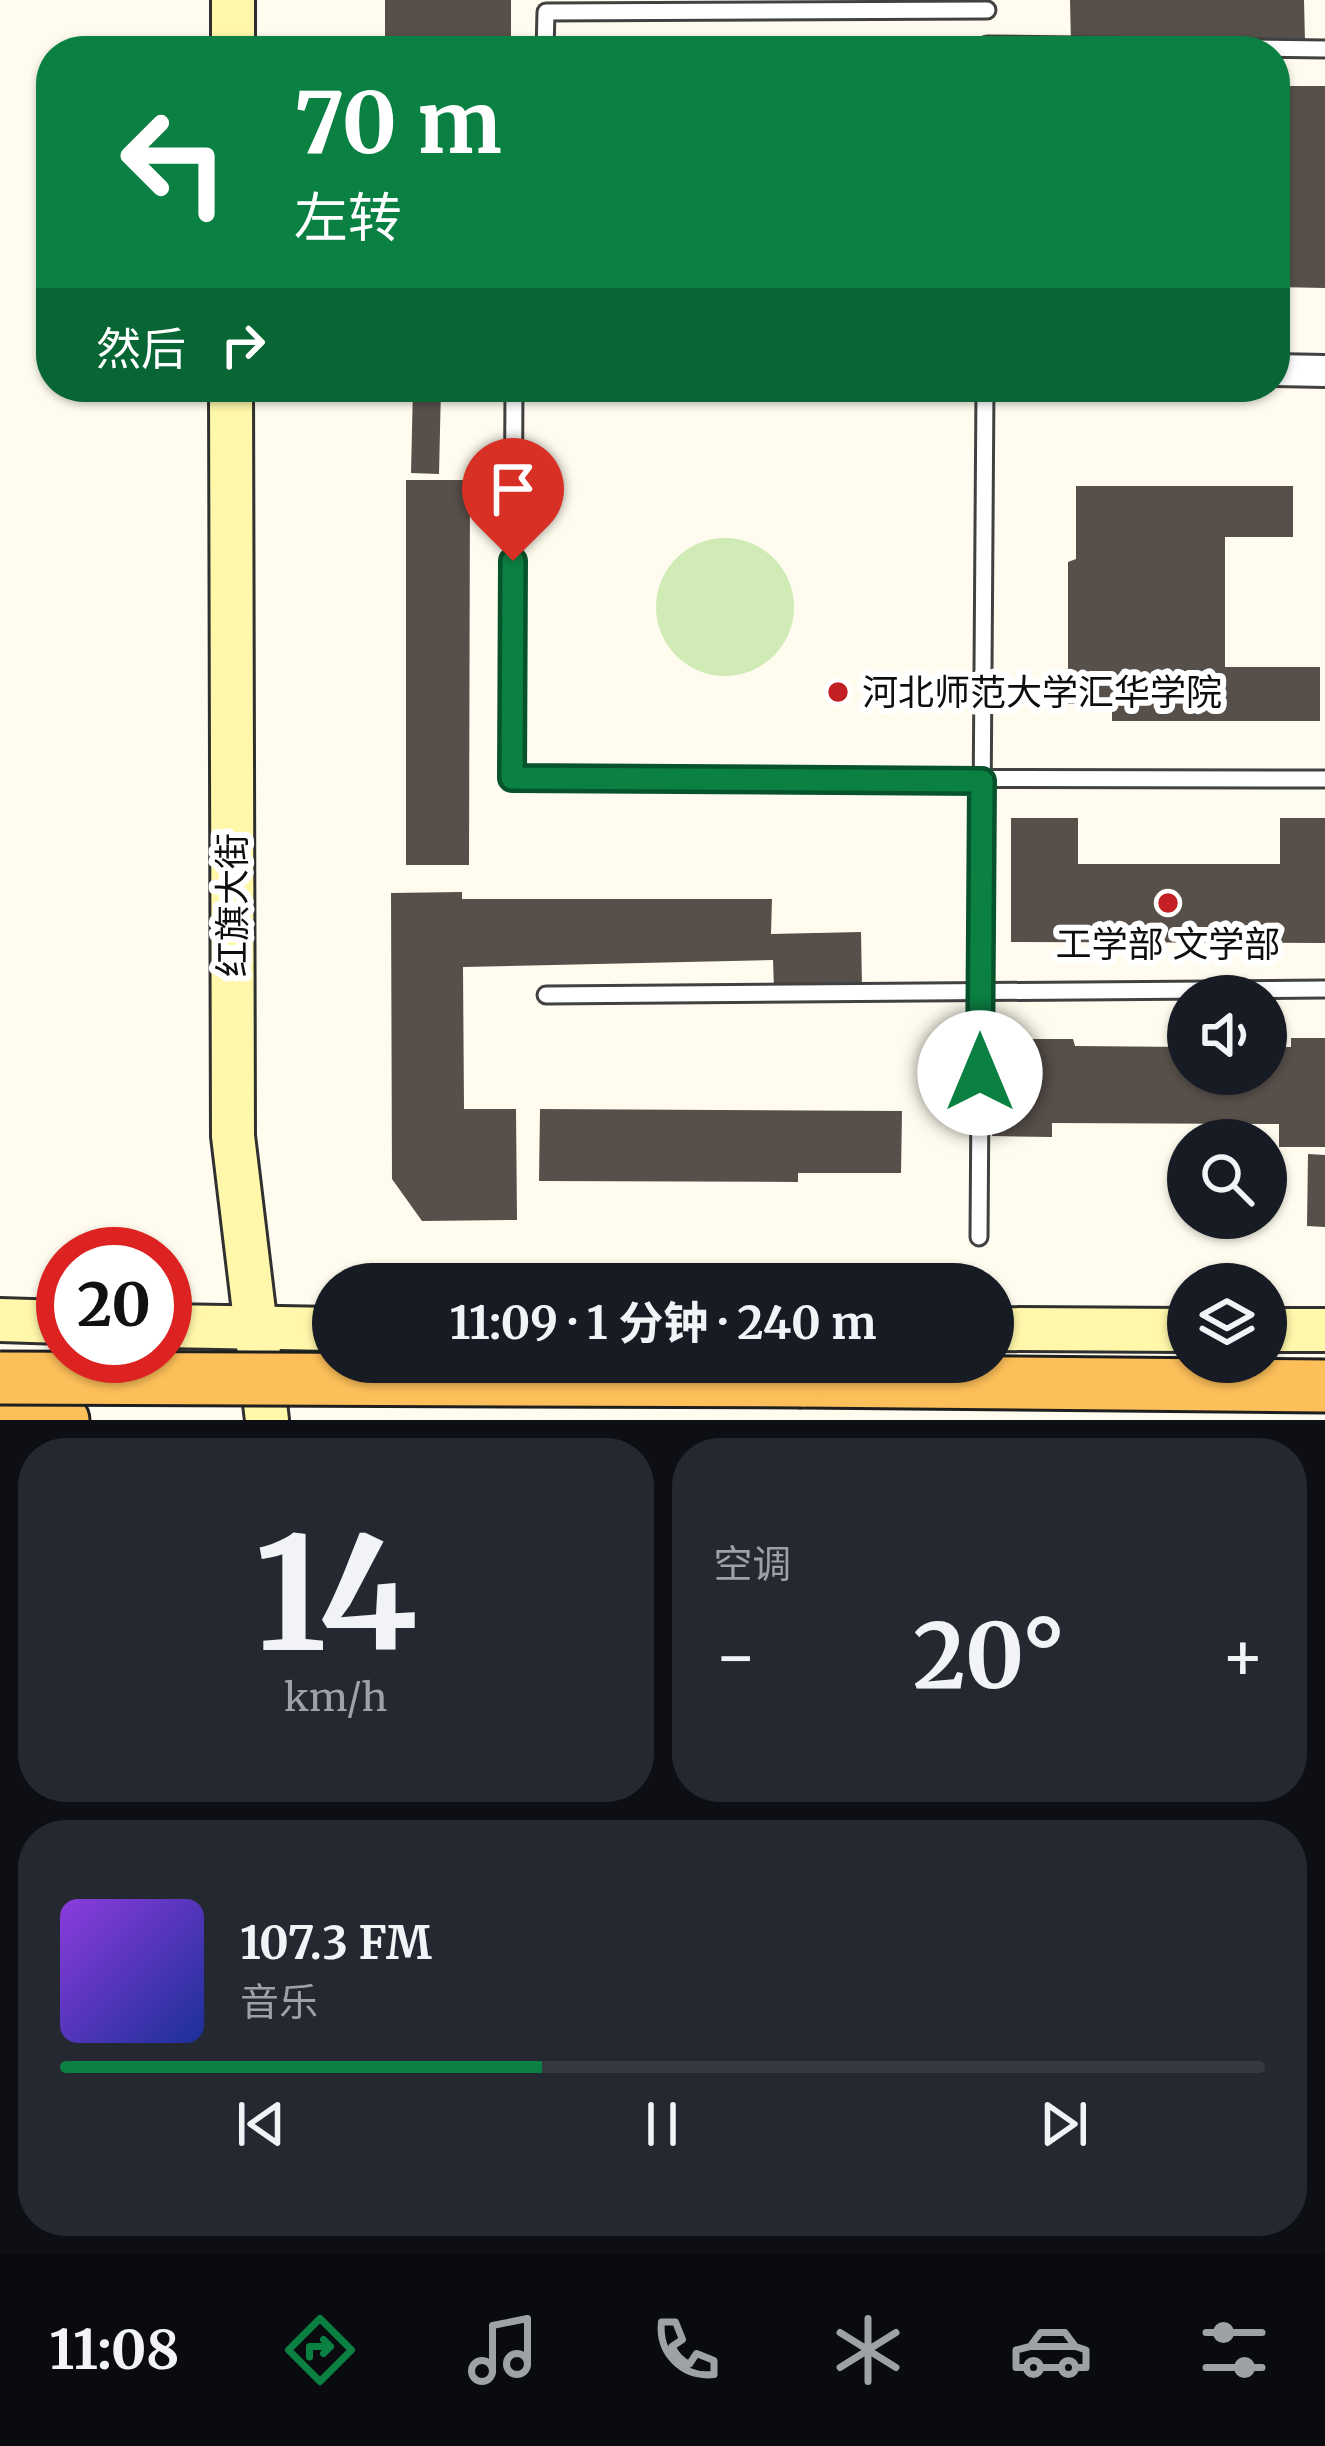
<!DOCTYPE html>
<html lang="zh">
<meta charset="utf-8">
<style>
body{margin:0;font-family:Merriweather,"Noto Sans SC",serif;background:#242831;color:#f1f3f6;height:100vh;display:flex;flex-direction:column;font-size:45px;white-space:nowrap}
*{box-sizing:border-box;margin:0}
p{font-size:39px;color:#9ea1a6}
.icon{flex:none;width:66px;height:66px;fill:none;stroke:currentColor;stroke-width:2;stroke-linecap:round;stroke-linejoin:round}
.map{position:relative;height:1420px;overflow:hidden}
.drawer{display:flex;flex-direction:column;gap:18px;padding:18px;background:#0d0f14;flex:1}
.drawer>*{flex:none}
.hud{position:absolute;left:36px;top:36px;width:1254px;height:366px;border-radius:48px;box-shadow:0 3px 9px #0004;background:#0b8043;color:#fff;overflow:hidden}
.fabs{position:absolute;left:1167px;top:975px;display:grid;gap:24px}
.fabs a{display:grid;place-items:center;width:120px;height:120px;border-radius:50%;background:#171b24;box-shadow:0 3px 9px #0004;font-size:60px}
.speed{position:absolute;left:36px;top:1227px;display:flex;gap:24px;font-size:60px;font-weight:700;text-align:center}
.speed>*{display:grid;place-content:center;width:156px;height:156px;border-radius:50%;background:#171b24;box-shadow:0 3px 9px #0004;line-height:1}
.speed .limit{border:18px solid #d22;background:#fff;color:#111}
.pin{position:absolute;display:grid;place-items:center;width:102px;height:102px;color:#fff;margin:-123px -51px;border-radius:50% 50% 50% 0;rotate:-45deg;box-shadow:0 0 12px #0007}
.pin .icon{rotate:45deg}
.me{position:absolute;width:132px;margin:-66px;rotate:0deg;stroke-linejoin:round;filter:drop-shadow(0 0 9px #0008)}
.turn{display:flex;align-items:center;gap:42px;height:252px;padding:0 60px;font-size:54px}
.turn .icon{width:156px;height:156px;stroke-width:2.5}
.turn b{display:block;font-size:84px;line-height:102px}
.then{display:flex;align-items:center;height:114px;padding:0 60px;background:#0003;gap:24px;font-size:45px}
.big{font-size:90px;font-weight:700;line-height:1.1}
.drawer .tile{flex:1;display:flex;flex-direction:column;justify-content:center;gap:18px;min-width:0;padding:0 42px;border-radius:48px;background:#242831}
.drawer .dial{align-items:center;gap:0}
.dial b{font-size:156px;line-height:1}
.song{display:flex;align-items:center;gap:36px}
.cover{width:144px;height:144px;border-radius:18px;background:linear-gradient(135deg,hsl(270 70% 55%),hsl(230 70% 35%))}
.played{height:12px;border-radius:6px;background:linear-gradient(90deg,#0b8043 40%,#363941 40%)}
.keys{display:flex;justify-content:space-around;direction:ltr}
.heat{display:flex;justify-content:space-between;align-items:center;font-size:66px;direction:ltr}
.drawer .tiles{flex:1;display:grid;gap:18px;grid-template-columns:1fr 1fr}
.tile:last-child{grid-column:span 2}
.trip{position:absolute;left:312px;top:1263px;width:702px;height:120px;border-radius:60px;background:#171b24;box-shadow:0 3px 9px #0004;font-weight:700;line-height:120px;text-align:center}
.tabs{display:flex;height:192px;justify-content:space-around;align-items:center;background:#090b0e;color:#9ea1a6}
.tabs .icon{width:84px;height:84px}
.tabs .active{color:#0b8043}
.tabs b{font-size:54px;color:#f1f3f6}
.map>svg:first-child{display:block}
</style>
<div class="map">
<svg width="1325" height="1420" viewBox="0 0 1325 1420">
<rect width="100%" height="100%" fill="#fffcef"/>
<!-- green -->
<circle fill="#d0ebb6" cx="725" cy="607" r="69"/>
<!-- building -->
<g fill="#574f4a">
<rect x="385" y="0" width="126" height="51"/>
<path d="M1070,0H1304L1305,42L1071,45Z"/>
<path d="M1275,86H1325V288L1275,287Z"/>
<path d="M413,387H441L439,474L411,473Z"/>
<path d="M406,480H470L469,865H406Z"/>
<path d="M1076,486H1293V537H1225V667H1320V721H1112V704H1068V562L1076,559Z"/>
<path d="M1011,818H1078V864H1280V818H1325V943L1011,942Z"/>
<path d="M462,892V899H772L771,934L861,932L862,987L774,989L773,960L463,967L464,1109H516L517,1220L422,1221L392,1179L391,893Z"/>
<path d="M1291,1038H1325V1147H1279V1124L1052,1123V1137L992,1136V1039H1073L1075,1046L1188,1047V1074H1266V1047H1291Z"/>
<path d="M540,1109L902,1111L901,1173H798V1182L539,1181Z"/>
<path d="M1308,1154L1325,1155V1227L1307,1226Z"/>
</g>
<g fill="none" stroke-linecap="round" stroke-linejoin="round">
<defs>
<g id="service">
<path d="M987,45L1325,49"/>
<path d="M545,51L546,12L987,10"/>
<path d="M514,387L512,778L1325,779"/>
<path d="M546,995L1325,989"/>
<path d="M979,1237L985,387"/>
</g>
<path id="minor" d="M1275,370L1325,371"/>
<g id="secondary">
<path d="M233,51V0"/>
<path d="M231,387L233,1136L267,1420"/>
<path d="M0,1320L63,1322"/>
<path d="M165,1326L333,1329"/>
<path d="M993,1329L1188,1330"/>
<path d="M1266,1330H1325"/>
</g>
<g id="trunk">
<path d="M802,1381L1325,1386"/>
<path d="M0,1420H63"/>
</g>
</defs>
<!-- service casing -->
<use href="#service" stroke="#414141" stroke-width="21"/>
<!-- minor casing -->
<use href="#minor" stroke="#414141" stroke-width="36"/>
<!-- secondary casing -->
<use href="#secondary" stroke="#303030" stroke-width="48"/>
<!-- trunk casing -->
<use href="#trunk" stroke="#1f1f1f" stroke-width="57"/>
<!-- service -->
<use href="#service" stroke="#fff" stroke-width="15"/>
<!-- minor -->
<use href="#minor" stroke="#fff" stroke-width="30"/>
<!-- secondary -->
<use href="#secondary" stroke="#fff8aa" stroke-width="42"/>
<!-- trunk -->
<use href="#trunk" stroke="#fcbf59" stroke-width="51"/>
<defs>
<path id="trunk-bridge" d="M0,1378L802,1381"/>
</defs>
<!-- trunk-bridge casing -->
<use href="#trunk-bridge" stroke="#1f1f1f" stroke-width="57" stroke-linecap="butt"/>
<!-- trunk-bridge -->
<use href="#trunk-bridge" stroke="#fcbf59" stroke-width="51"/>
</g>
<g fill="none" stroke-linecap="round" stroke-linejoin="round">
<defs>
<path id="route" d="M513,561L512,778L982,781L980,1073"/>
</defs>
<!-- route casing -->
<use href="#route" stroke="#07532c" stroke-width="30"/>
<!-- route -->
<use href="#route" stroke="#0b8043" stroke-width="21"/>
</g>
<!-- markers -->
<g fill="#c32024" stroke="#fff" stroke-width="4.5">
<circle cx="838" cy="692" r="12"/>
<circle cx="1168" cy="903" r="12"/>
</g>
<g text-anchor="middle" stroke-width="12" stroke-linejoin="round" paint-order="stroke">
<!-- poi labels -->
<g font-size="36" fill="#0e0e0e" stroke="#fff" text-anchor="start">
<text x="862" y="705">河北师范大学汇华学院</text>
<text x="1168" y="957" text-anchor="middle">工学部 文学部</text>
</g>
<!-- street labels -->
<g font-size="36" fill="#0e0e0e" stroke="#fff">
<text transform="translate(232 905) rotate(-90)" y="13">红旗大街</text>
</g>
</g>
</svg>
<div class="fabs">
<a><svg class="icon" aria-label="sound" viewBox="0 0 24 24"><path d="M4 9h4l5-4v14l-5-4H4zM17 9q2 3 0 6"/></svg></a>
<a><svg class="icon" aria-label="search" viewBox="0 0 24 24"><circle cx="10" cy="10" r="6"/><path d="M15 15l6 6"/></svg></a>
<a><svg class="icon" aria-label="layers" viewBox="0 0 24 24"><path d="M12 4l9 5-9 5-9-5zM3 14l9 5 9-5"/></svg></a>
</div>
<div class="speed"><div class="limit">20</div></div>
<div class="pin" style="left:513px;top:561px;background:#d93025"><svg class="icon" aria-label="arrive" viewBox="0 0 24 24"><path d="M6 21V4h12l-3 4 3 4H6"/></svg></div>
<svg class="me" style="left:980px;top:1073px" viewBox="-20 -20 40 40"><circle r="19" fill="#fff"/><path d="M0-13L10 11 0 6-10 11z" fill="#0b8043"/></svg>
<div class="trip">11:09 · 1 分钟 · 240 m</div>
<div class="hud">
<div class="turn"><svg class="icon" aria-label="left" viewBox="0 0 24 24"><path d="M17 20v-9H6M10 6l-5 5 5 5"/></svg><div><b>70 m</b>左转</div></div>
<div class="then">然后<svg class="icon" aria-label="right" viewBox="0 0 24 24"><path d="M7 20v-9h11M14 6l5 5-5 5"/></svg></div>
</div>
</div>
<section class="drawer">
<div class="tiles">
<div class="tile dial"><b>14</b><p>km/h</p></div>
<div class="tile"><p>空调</p>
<div class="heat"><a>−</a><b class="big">20°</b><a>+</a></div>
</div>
<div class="tile">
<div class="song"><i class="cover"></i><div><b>107.3 FM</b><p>音乐</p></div></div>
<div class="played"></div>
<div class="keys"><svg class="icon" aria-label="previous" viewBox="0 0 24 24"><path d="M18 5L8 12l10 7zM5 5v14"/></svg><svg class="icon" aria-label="pause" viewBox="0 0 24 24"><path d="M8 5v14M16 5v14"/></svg><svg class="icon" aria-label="next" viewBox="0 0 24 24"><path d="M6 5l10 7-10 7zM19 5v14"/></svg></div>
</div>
</div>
</section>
<nav class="tabs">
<b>11:08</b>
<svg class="icon active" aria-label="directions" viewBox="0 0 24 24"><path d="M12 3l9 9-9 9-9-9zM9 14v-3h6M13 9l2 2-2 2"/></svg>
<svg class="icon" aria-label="music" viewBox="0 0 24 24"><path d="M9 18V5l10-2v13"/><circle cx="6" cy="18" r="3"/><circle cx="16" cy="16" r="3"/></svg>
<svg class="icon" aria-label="phone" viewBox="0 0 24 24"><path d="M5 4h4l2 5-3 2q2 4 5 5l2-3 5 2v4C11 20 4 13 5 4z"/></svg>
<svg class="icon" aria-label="climate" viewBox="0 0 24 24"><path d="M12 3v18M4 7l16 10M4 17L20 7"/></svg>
<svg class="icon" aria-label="car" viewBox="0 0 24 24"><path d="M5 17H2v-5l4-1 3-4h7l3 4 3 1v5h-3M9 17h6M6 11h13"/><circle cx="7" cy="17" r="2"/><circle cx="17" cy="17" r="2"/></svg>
<svg class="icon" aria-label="filters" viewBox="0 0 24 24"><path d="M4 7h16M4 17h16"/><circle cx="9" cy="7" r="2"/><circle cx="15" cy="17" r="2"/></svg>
</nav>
